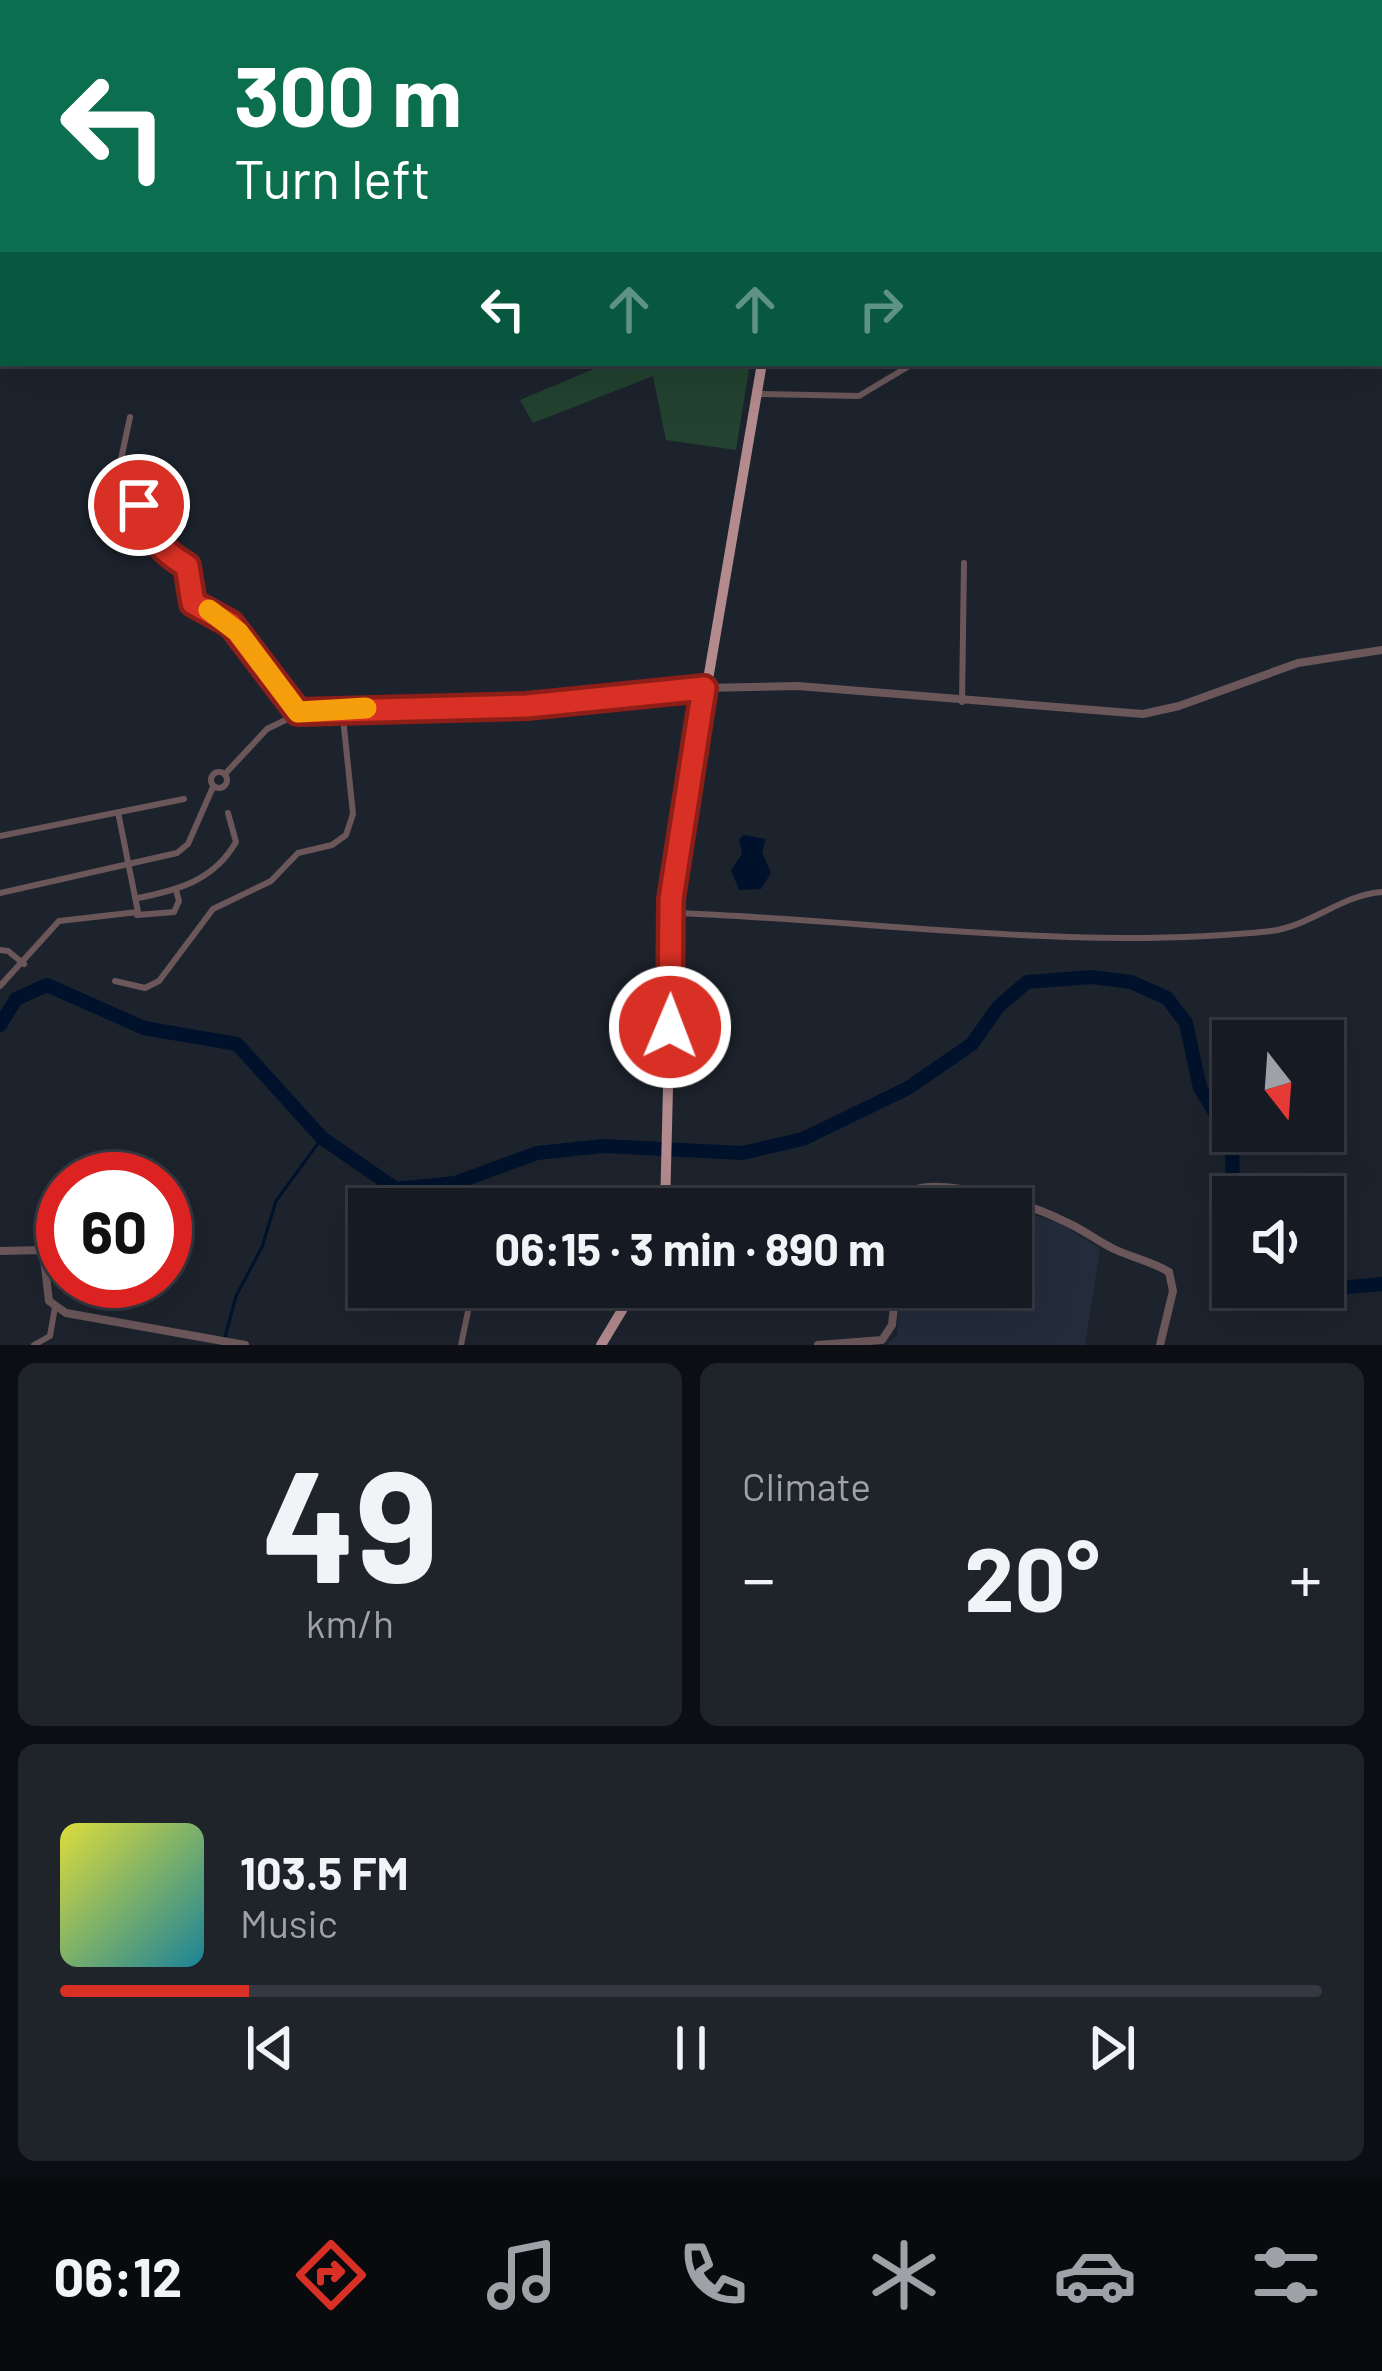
<!DOCTYPE html>
<meta charset="utf-8">
<style>
body{margin:0;font-family:Barlow,sans-serif;background:#1f232a;color:#f1f3f6;height:100vh;display:flex;flex-direction:column;font-size:45px;white-space:nowrap}
*{box-sizing:border-box;margin:0}
p{font-size:39px;color:#9ea1a5}
.icon{flex:none;width:66px;height:66px;fill:none;stroke:currentColor;stroke-width:2;stroke-linecap:round;stroke-linejoin:round}
.map{position:relative;height:1345px;overflow:hidden}
.details{display:flex;flex-direction:column;gap:18px;padding:18px;background:#0c0e13;flex:1}
.details>*{flex:none}
.hud{position:absolute;left:0px;top:0px;width:1383px;height:366px;box-shadow:0 12px 48px #0002,0 0 0 3px #353840;background:#0b6e4f;color:#fff;overflow:hidden}
.needle{width:78px;rotate:163deg}
.buttons{position:absolute;left:1212px;top:1020px;display:grid;gap:24px}
.buttons a{display:grid;place-items:center;width:132px;height:132px;border-radius:0px;background:#161a22;box-shadow:0 12px 48px #0002,0 0 0 3px #353840;font-size:60px}
.speed{position:absolute;left:36px;top:1152px;display:flex;gap:24px;font-size:60px;font-weight:700;text-align:center}
.speed>*{display:grid;place-content:center;width:156px;height:156px;border-radius:50%;background:#161a22;box-shadow:0 12px 48px #0002,0 0 0 3px #353840;line-height:1}
.speed .limit{border:18px solid #d22;background:#fff;color:#111}
.pin{position:absolute;display:grid;place-items:center;width:102px;height:102px;color:#fff;margin:-51px;border:6px solid #fff;border-radius:50%;box-shadow:0 3px 12px #0007}
.me{position:absolute;width:132px;margin:-66px;rotate:1deg;stroke-linejoin:round;filter:drop-shadow(0 0 9px #0008)}
.turn{display:flex;align-items:center;gap:42px;height:252px;padding:0 36px;font-size:54px}
.turn .icon{width:156px;height:156px;stroke-width:2.5}
.turn b{display:block;font-size:84px;line-height:102px}
.lanes{display:flex;align-items:center;height:114px;padding:0 36px;background:#0003;justify-content:center;gap:60px;direction:ltr}
.lanes .off{opacity:.35}
.big{font-size:90px;font-weight:700;line-height:1.1}
.details .tile{flex:1;display:flex;flex-direction:column;justify-content:center;gap:18px;min-width:0;padding:0 42px;border-radius:18px;background:#1f232a}
.details .dial{align-items:center;gap:0}
.dial b{font-size:156px;line-height:1}
.song{display:flex;align-items:center;gap:36px}
.cover{width:144px;height:144px;border-radius:18px;background:linear-gradient(135deg,hsl(60 70% 55%),hsl(190 70% 35%))}
.played{height:12px;border-radius:6px;background:linear-gradient(90deg,#d93025 15%,#353840 15%)}
.keys{display:flex;justify-content:space-around;direction:ltr}
.heat{display:flex;justify-content:space-between;align-items:center;font-size:66px;direction:ltr}
.details .tiles{flex:1;display:grid;gap:18px;grid-template-columns:1fr 1fr}
.tile:last-child{grid-column:span 2}
.trip{position:absolute;left:348px;top:1188px;width:684px;height:120px;border-radius:0px;background:#161a22;box-shadow:0 12px 48px #0002,0 0 0 3px #353840;font-weight:700;line-height:120px;text-align:center}
.tab-bar{display:flex;height:192px;justify-content:space-around;align-items:center;background:#090a0e;color:#9ea1a5}
.tab-bar .icon{width:84px;height:84px}
.tab-bar .on{color:#d93025}
.tab-bar b{font-size:54px;color:#f1f3f6}
.map>svg:first-child{display:block}
</style>
<div class="map">
<svg width="1382" height="1345" viewBox="0 0 1382 1345">
<rect width="100%" height="100%" fill="#1d232d"/>
<!-- built -->
<path fill="#222c3b" d="M925,1190L984,1199L1059,1223L1100,1249L1085,1345H887L897,1335L900,1287H1011V1209H906L911,1195Z"/>
<!-- green -->
<path fill="#234230" d="M608,363H750L736,450L666,440L653,376L533,423L520,400Z"/>
<!-- water -->
<path fill="#00122b" d="M744,835L766,839L762,852L771,873L761,889L739,890L731,870L742,854L739,839Z"/>
<g fill="none" stroke-linecap="round" stroke-linejoin="round">
<!-- stream -->
<path stroke="#00122b" stroke-width="3" d="M223,1345L236,1296L262,1247L276,1201L322,1138"/>
<!-- river -->
<g stroke="#00122b" stroke-width="14">
<path d="M0,1025L16,999L47,985L144,1028L237,1044L322,1138L396,1189L455,1183L537,1153L603,1146L742,1153L803,1139L908,1088L972,1044L998,1007L1027,982L1091,977L1131,982L1167,998L1186,1023L1200,1088L1232,1140L1233,1197"/>
<path d="M1296,1287L1307,1291L1382,1284"/>
</g>
<!-- minor -->
<g stroke="#6b5759" stroke-width="6">
<path d="M892,0L893,3"/>
<path d="M1274,3L1275,0"/>
<path d="M1380,164L1381,153"/>
<path d="M759,394L859,396L914,363"/>
<path d="M130,417L114,492L147,510L158,546L187,566L193,603L231,624L298,713"/>
<path d="M962,702L964,563"/>
<circle cx="219" cy="780" r="8"/>
<path d="M225,774L267,729L306,710L527,706L704,688"/>
<path d="M0,836L184,799"/>
<path d="M0,893L177,853L188,844L213,787"/>
<path d="M138,898C179,890 214,880 236,842L228,813"/>
<path d="M675,913C872,920 1074,952 1271,931C1311,926 1341,895 1382,892"/>
<path d="M137,915L174,912L179,901L176,890"/>
<path d="M0,950L8,951L24,964"/>
<path d="M115,981L145,988L159,981L213,909L271,881L298,853L332,845L346,835L353,814L342,708"/>
<path d="M0,986L59,921L138,912L118,812"/>
<path d="M43,1250H63"/>
<path d="M34,1345L50,1336L55,1307"/>
<path d="M461,1345L473,1287"/>
</g>
<!-- tertiary -->
<g stroke="#6b5759" stroke-width="8">
<path d="M704,688L798,686L1143,714L1179,706L1298,663L1382,650"/>
<path d="M901,1209L910,1191C945,1176 1032,1205 1066,1222C1084,1230 1099,1242 1116,1250C1134,1258 1153,1262 1169,1272L1173,1291L1160,1345"/>
<path d="M0,1251L43,1250L49,1301L66,1313L245,1345"/>
<path d="M818,1345L882,1340L892,1325L896,1287"/>
</g>
<!-- primary -->
<g stroke="#b38a8e" stroke-width="10">
<path d="M821,3V0"/>
<path d="M665,1209L673,885L762,363"/>
<path d="M601,1345L636,1287"/>
</g>
</g>
<g fill="none" stroke-linecap="round" stroke-linejoin="round">
<defs>
<path id="route" d="M139,505L147,510C153,540 160,550 187,566L193,603L231,624L298,712L527,706L704,688L671,899L670,1027"/>
</defs>
<!-- route casing -->
<use href="#route" stroke="#8d1f18" stroke-width="30"/>
<!-- route -->
<use href="#route" stroke="#d93025" stroke-width="21"/>
<!-- slow -->
<path stroke="#f59e0b" stroke-width="21" d="M209,610L238,632L298,712L366,708"/>
</g>
</svg>
<div class="buttons">
<a><svg class="needle" viewBox="-14 -14 28 28"><path d="M0-13l5 13h-10z" fill="#e53935"/><path d="M0 13l5-13h-10z" fill="#9ea1a5"/></svg></a>
<a><svg class="icon" aria-label="sound" viewBox="0 0 24 24"><path d="M4 9h4l5-4v14l-5-4H4zM17 9q2 3 0 6"/></svg></a>
</div>
<div class="speed"><div class="limit">60</div></div>
<div class="pin" style="left:139px;top:505px;background:#d93025"><svg class="icon" aria-label="arrive" viewBox="0 0 24 24"><path d="M6 21V4h12l-3 4 3 4H6"/></svg></div>
<svg class="me" style="left:670px;top:1027px" viewBox="-20 -20 40 40"><circle r="17" fill="#d93025" stroke="#fff" stroke-width="3"/><path d="M0-11L8 9 0 5-8 9z" fill="#fff"/></svg>
<div class="trip">06:15 · 3 min · 890 m</div>
<div class="hud">
<div class="turn"><svg class="icon" aria-label="left" viewBox="0 0 24 24"><path d="M17 20v-9H6M10 6l-5 5 5 5"/></svg><div><b>300 m</b>Turn left</div></div>
<div class="lanes"><svg class="icon" aria-label="left" viewBox="0 0 24 24"><path d="M17 20v-9H6M10 6l-5 5 5 5"/></svg><svg class="icon off" aria-label="ahead" viewBox="0 0 24 24"><path d="M12 20V5M6 11l6-6 6 6"/></svg><svg class="icon off" aria-label="ahead" viewBox="0 0 24 24"><path d="M12 20V5M6 11l6-6 6 6"/></svg><svg class="icon off" aria-label="right" viewBox="0 0 24 24"><path d="M7 20v-9h11M14 6l5 5-5 5"/></svg></div>
</div>
</div>
<section class="details">
<div class="tiles">
<div class="tile dial"><b>49</b><p>km/h</p></div>
<div class="tile"><p>Climate</p>
<div class="heat"><a>−</a><b class="big">20°</b><a>+</a></div>
</div>
<div class="tile">
<div class="song"><i class="cover"></i><div><b>103.5 FM</b><p>Music</p></div></div>
<div class="played"></div>
<div class="keys"><svg class="icon" aria-label="previous" viewBox="0 0 24 24"><path d="M18 5L8 12l10 7zM5 5v14"/></svg><svg class="icon" aria-label="pause" viewBox="0 0 24 24"><path d="M8 5v14M16 5v14"/></svg><svg class="icon" aria-label="next" viewBox="0 0 24 24"><path d="M6 5l10 7-10 7zM19 5v14"/></svg></div>
</div>
</div>
</section>
<nav class="tab-bar">
<b>06:12</b>
<svg class="icon on" aria-label="directions" viewBox="0 0 24 24"><path d="M12 3l9 9-9 9-9-9zM9 14v-3h6M13 9l2 2-2 2"/></svg>
<svg class="icon" aria-label="music" viewBox="0 0 24 24"><path d="M9 18V5l10-2v13"/><circle cx="6" cy="18" r="3"/><circle cx="16" cy="16" r="3"/></svg>
<svg class="icon" aria-label="phone" viewBox="0 0 24 24"><path d="M5 4h4l2 5-3 2q2 4 5 5l2-3 5 2v4C11 20 4 13 5 4z"/></svg>
<svg class="icon" aria-label="climate" viewBox="0 0 24 24"><path d="M12 3v18M4 7l16 10M4 17L20 7"/></svg>
<svg class="icon" aria-label="car" viewBox="0 0 24 24"><path d="M5 17H2v-5l4-1 3-4h7l3 4 3 1v5h-3M9 17h6M6 11h13"/><circle cx="7" cy="17" r="2"/><circle cx="17" cy="17" r="2"/></svg>
<svg class="icon" aria-label="filters" viewBox="0 0 24 24"><path d="M4 7h16M4 17h16"/><circle cx="9" cy="7" r="2"/><circle cx="15" cy="17" r="2"/></svg>
</nav>
